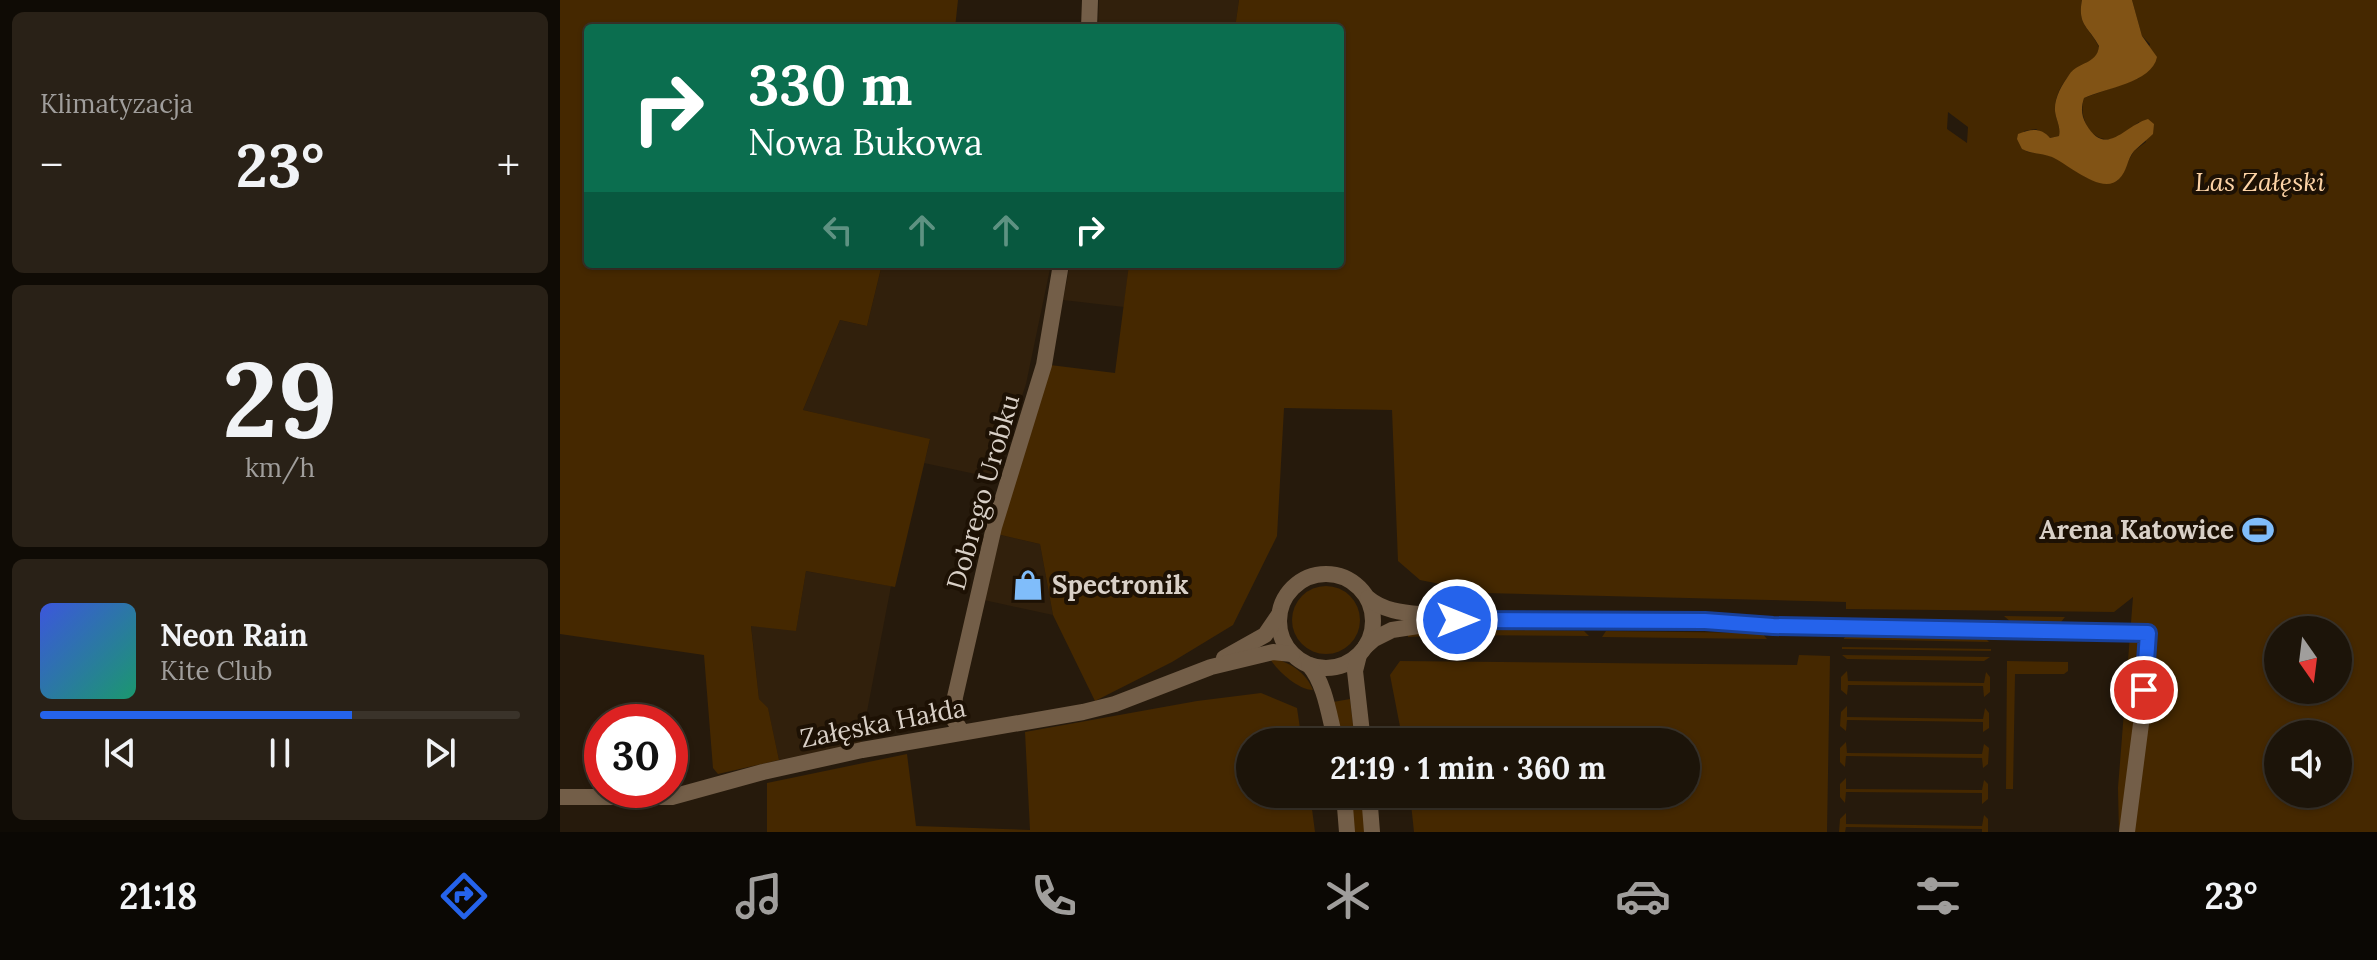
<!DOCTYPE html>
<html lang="pl">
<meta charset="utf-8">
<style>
body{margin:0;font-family:Lora,serif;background:#292117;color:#f1f3f6;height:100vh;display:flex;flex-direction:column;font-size:30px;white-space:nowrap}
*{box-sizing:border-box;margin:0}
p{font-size:26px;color:#a09e9c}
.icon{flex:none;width:44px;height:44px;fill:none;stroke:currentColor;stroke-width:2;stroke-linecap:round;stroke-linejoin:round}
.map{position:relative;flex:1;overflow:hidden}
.drawer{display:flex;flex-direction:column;gap:12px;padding:12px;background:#0f0b05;width:560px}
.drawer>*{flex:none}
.banner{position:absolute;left:24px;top:24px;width:760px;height:244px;border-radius:8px;box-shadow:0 2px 6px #0004,0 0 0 2px #3a332a;background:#0b6e4f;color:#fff;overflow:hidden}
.needle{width:52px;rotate:166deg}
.controls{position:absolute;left:1704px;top:616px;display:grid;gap:16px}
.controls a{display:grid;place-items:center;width:88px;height:88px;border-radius:50%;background:#1c1409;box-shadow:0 2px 6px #0004,0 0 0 2px #3a332a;font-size:40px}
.speed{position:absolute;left:24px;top:704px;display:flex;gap:16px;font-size:40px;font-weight:700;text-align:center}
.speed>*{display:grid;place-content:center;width:104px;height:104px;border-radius:50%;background:#1c1409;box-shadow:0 2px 6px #0004,0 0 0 2px #3a332a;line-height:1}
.speed .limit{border:12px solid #d22;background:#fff;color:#111}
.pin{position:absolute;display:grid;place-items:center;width:68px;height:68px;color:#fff;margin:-34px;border:4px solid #fff;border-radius:50%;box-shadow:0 2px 8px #0007}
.me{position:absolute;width:88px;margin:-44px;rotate:90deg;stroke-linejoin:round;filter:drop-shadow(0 0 6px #0008)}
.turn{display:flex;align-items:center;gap:28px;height:168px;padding:0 32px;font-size:36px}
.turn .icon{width:104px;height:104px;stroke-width:2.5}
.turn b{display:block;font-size:56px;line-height:68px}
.lanes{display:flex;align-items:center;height:76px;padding:0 32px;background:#0003;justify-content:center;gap:40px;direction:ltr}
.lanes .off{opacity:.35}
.big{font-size:60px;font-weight:700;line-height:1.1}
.drawer .widget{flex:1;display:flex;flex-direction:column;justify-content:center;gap:12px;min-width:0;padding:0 28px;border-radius:12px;background:#292117}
.drawer .dial{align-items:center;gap:0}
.dial b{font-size:104px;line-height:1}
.song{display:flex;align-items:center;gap:24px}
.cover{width:96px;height:96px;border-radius:12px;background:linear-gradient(135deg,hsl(230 70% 55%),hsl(160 70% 35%))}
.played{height:8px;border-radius:4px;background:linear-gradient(90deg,#2563eb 65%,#3a332a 65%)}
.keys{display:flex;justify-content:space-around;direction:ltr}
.heat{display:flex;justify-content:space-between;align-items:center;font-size:44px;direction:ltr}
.trip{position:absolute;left:676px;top:728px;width:464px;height:80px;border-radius:40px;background:#1c1409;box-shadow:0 2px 6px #0004,0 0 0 2px #3a332a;font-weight:700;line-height:80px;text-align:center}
.tabs{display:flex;height:128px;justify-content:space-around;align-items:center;background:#0b0804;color:#a09e9c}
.tabs .icon{width:56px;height:56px}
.tabs .on{color:#2563eb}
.tabs b{font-size:36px;color:#f1f3f6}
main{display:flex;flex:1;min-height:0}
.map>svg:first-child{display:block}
</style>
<main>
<section class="drawer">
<div class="widget"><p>Klimatyzacja</p>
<div class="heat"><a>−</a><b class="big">23°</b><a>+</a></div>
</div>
<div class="widget dial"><b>29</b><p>km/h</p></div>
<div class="widget">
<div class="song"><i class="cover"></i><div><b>Neon Rain</b><p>Kite Club</p></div></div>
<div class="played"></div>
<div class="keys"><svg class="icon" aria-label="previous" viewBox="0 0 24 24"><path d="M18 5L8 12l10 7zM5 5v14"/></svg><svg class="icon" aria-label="pause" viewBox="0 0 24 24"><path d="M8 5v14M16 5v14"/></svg><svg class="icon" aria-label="next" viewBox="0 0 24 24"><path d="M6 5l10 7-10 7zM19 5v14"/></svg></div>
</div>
</section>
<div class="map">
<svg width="1817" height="832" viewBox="0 0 1817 832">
<rect width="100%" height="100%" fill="#261a0c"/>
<!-- built -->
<g fill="#31200c">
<path d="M539,0H679L675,28H538Z"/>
<path d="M322,264H491L466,384L434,478L364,463L370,440L243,410L280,320L307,326Z"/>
<path d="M510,264H569L564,307L503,300Z"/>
<path d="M437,534L480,544L493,615L424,600Z"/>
<path d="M246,571L331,586L301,743L219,760L208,709L199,699L191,625L236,630Z"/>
</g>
<!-- green -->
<g fill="#452800" fill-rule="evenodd">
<path d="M0,0H398L395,28H28V264H322L307,326L280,320L243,410L370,439L335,587L246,571L236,631L191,626L199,699L208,708L219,760L158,774L153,768L144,655L0,634Z"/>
<path d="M679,0H1522C1517,25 1529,27 1539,47C1537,63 1519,64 1509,76C1501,84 1494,99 1495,111C1496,120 1501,127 1499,136L1490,138L1476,129L1464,131L1467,152C1480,153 1494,155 1505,163C1520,174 1537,188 1557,181L1574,151L1586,142L1579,122C1571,128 1562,137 1551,139C1530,142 1518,116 1524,98L1579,78L1590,44L1582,36L1572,0H1817V832H1559L1558,788L1573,597L1554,612L1286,609V602L925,593L860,580L838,561L832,410L724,408L717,536L673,625L612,662L535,701L493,615L480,544L437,534L490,365L555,373L569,264H780V28H675ZM1388,112L1408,127L1407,143L1387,129ZM1718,630H1778V690H1718ZM1718,734H1778V794H1718Z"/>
<circle cx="766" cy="620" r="34"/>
<path d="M1444,616L1505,617L1501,622L1495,623H1452Z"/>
<path d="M890,629L1024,631L1029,636L891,635L848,637V632Z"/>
<path d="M1046,631L1202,633L1207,639L1042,637Z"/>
<path d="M1289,634L1424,637L1429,642L1284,639V638Z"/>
<path d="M1282,647L1431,649V651L1282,649Z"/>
<path d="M1239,655L1270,656L1267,832H854L850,794H1126V742H843L830,675L840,661L1237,665Z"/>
<path d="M1282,655L1430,657L1424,661L1287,659Z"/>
<path d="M709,657C728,661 746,672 753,690C738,690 716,670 709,657Z"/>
<path d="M1447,661L1508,662V671L1504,674H1455L1453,789H1446Z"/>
<path d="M1287,671L1288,681L1424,683L1426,672L1430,677V692L1424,697L1423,686L1288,685L1287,695L1281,690V677Z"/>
<path d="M701,693L737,708L742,742H690V794H750L755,832H207V783L347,754L356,826L470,830L465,732L637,701Z"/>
<path d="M790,699L795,742H784L773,702Z"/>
<path d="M1287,706V717L1423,719L1425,708L1429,713V728L1423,732V722L1287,720L1286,731L1280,726L1281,712Z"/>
<path d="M1286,742L1287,753L1422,754L1424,744L1429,748L1428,764L1423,768L1422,758L1286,756L1285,767L1280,762V748Z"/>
<path d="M1286,778V789L1422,790L1424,780L1428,784V799L1422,804V793L1286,792L1285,803L1280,797V784Z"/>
<path d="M791,794H802L805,832H794Z"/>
<path d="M1286,813V824L1422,826L1424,815L1428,819V832H1422V829L1286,827L1285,832H1279L1280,819Z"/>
</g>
<!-- water -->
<path fill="#815315" d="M1522,0H1572L1582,36L1597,57C1592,83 1545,88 1524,98C1521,107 1521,115 1526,124C1546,159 1565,125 1588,119L1594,124L1593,134C1587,140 1580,145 1574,151C1567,159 1567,172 1559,179C1542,196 1508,164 1492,157C1482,153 1471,154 1462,149L1457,139L1458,134C1470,129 1481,127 1490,138L1499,136C1501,127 1496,120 1495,111C1494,98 1502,85 1509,75C1518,61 1537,65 1539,46C1529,27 1517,25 1522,0Z"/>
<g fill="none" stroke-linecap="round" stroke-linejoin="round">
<!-- minor -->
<g stroke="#735e48" stroke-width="16">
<path d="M529,28L530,0"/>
<circle cx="766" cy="621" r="47"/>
<path d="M808,598C829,616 859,612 884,617"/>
<path d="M805,647L814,639L832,630L897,620L1145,621L1213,626L1588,633L1582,716L1567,832"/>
<path d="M799,655L795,671L803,742"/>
<path d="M664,658L705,635L718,616"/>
<path d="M749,665C766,685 769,717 776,742"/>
<path d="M401,731L393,718L395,697L434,527L484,365L501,264"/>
<path d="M784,794L787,832"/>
<path d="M809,794L812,832"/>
<path d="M0,797H112L203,772L302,750L523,712L555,704L651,667L713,652L732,654"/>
</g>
</g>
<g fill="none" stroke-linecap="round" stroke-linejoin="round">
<defs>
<path id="route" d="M897,620L1145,621L1213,626L1588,633L1584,690"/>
</defs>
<!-- route casing -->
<use href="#route" stroke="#184099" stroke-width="20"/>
<!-- route -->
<use href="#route" stroke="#2563eb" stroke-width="14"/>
</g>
<!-- icons -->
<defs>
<symbol id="stadium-bare" viewBox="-9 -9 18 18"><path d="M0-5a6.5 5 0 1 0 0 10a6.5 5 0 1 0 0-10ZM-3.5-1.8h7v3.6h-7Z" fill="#80bdfa" stroke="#1d1104" stroke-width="2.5" paint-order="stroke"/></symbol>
<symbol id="shop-bare" viewBox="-9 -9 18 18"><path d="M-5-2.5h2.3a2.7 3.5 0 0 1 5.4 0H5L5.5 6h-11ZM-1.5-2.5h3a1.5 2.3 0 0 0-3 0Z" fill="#80bdfa" stroke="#1d1104" stroke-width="2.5" paint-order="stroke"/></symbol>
</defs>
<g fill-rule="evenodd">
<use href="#stadium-bare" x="1676" y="508" width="44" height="44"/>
<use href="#shop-bare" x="446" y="563" width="44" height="44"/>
</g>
<g text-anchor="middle" stroke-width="8" stroke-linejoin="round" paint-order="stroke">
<!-- park labels -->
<g font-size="26" font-style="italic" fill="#fdd3a6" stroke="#1d1104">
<text x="1700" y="191">Las Załęski</text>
</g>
<!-- street labels -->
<g font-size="26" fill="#d9d0c7" stroke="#1d1104">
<text transform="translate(423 492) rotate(-74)" y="9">Dobrego Urobku</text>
<text transform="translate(323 723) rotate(-11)" y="9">Załęska Hałda</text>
</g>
<!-- poi labels -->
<g font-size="26" font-weight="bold" fill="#d9d0c7" stroke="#1d1104" text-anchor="end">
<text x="1674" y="539">Arena Katowice</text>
<text x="492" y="594" text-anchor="start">Spectronik</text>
</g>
</g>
</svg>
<div class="controls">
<a><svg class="needle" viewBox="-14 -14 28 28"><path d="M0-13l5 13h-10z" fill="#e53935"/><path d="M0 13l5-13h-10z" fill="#a09e9c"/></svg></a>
<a><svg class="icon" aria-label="sound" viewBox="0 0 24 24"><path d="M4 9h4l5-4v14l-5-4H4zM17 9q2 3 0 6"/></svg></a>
</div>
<div class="speed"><div class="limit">30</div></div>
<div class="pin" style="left:1584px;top:690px;background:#d93025"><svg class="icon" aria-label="arrive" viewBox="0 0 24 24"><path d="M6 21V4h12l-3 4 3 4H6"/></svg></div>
<svg class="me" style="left:897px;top:620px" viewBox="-20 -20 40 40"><circle r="17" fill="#2563eb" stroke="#fff" stroke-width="3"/><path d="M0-11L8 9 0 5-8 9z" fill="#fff"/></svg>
<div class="trip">21:19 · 1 min · 360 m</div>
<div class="banner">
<div class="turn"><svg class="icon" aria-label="right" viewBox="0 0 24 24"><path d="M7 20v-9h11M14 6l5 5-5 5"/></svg><div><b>330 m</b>Nowa Bukowa</div></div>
<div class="lanes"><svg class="icon off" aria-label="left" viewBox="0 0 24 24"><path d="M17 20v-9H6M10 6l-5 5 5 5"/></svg><svg class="icon off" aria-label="ahead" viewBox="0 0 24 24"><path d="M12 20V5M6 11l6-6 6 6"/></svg><svg class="icon off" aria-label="ahead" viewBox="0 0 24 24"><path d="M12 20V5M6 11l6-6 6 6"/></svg><svg class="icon" aria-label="right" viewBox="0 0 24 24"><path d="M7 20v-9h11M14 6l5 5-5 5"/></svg></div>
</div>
</div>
</main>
<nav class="tabs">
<b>21:18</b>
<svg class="icon on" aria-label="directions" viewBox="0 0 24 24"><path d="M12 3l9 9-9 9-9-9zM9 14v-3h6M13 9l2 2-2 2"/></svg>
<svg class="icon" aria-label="music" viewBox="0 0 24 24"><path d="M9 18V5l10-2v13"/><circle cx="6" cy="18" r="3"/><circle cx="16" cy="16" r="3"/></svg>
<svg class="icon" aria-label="phone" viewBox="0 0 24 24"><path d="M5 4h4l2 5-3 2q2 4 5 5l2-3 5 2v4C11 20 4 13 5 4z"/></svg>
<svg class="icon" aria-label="climate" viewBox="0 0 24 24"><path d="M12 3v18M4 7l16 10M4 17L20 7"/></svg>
<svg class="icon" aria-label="car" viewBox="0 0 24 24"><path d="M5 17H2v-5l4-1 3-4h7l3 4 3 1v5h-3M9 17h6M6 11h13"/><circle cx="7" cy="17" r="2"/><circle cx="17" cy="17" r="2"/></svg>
<svg class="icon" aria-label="filters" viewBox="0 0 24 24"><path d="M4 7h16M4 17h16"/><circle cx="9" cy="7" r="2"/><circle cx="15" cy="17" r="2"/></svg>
<b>23°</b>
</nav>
